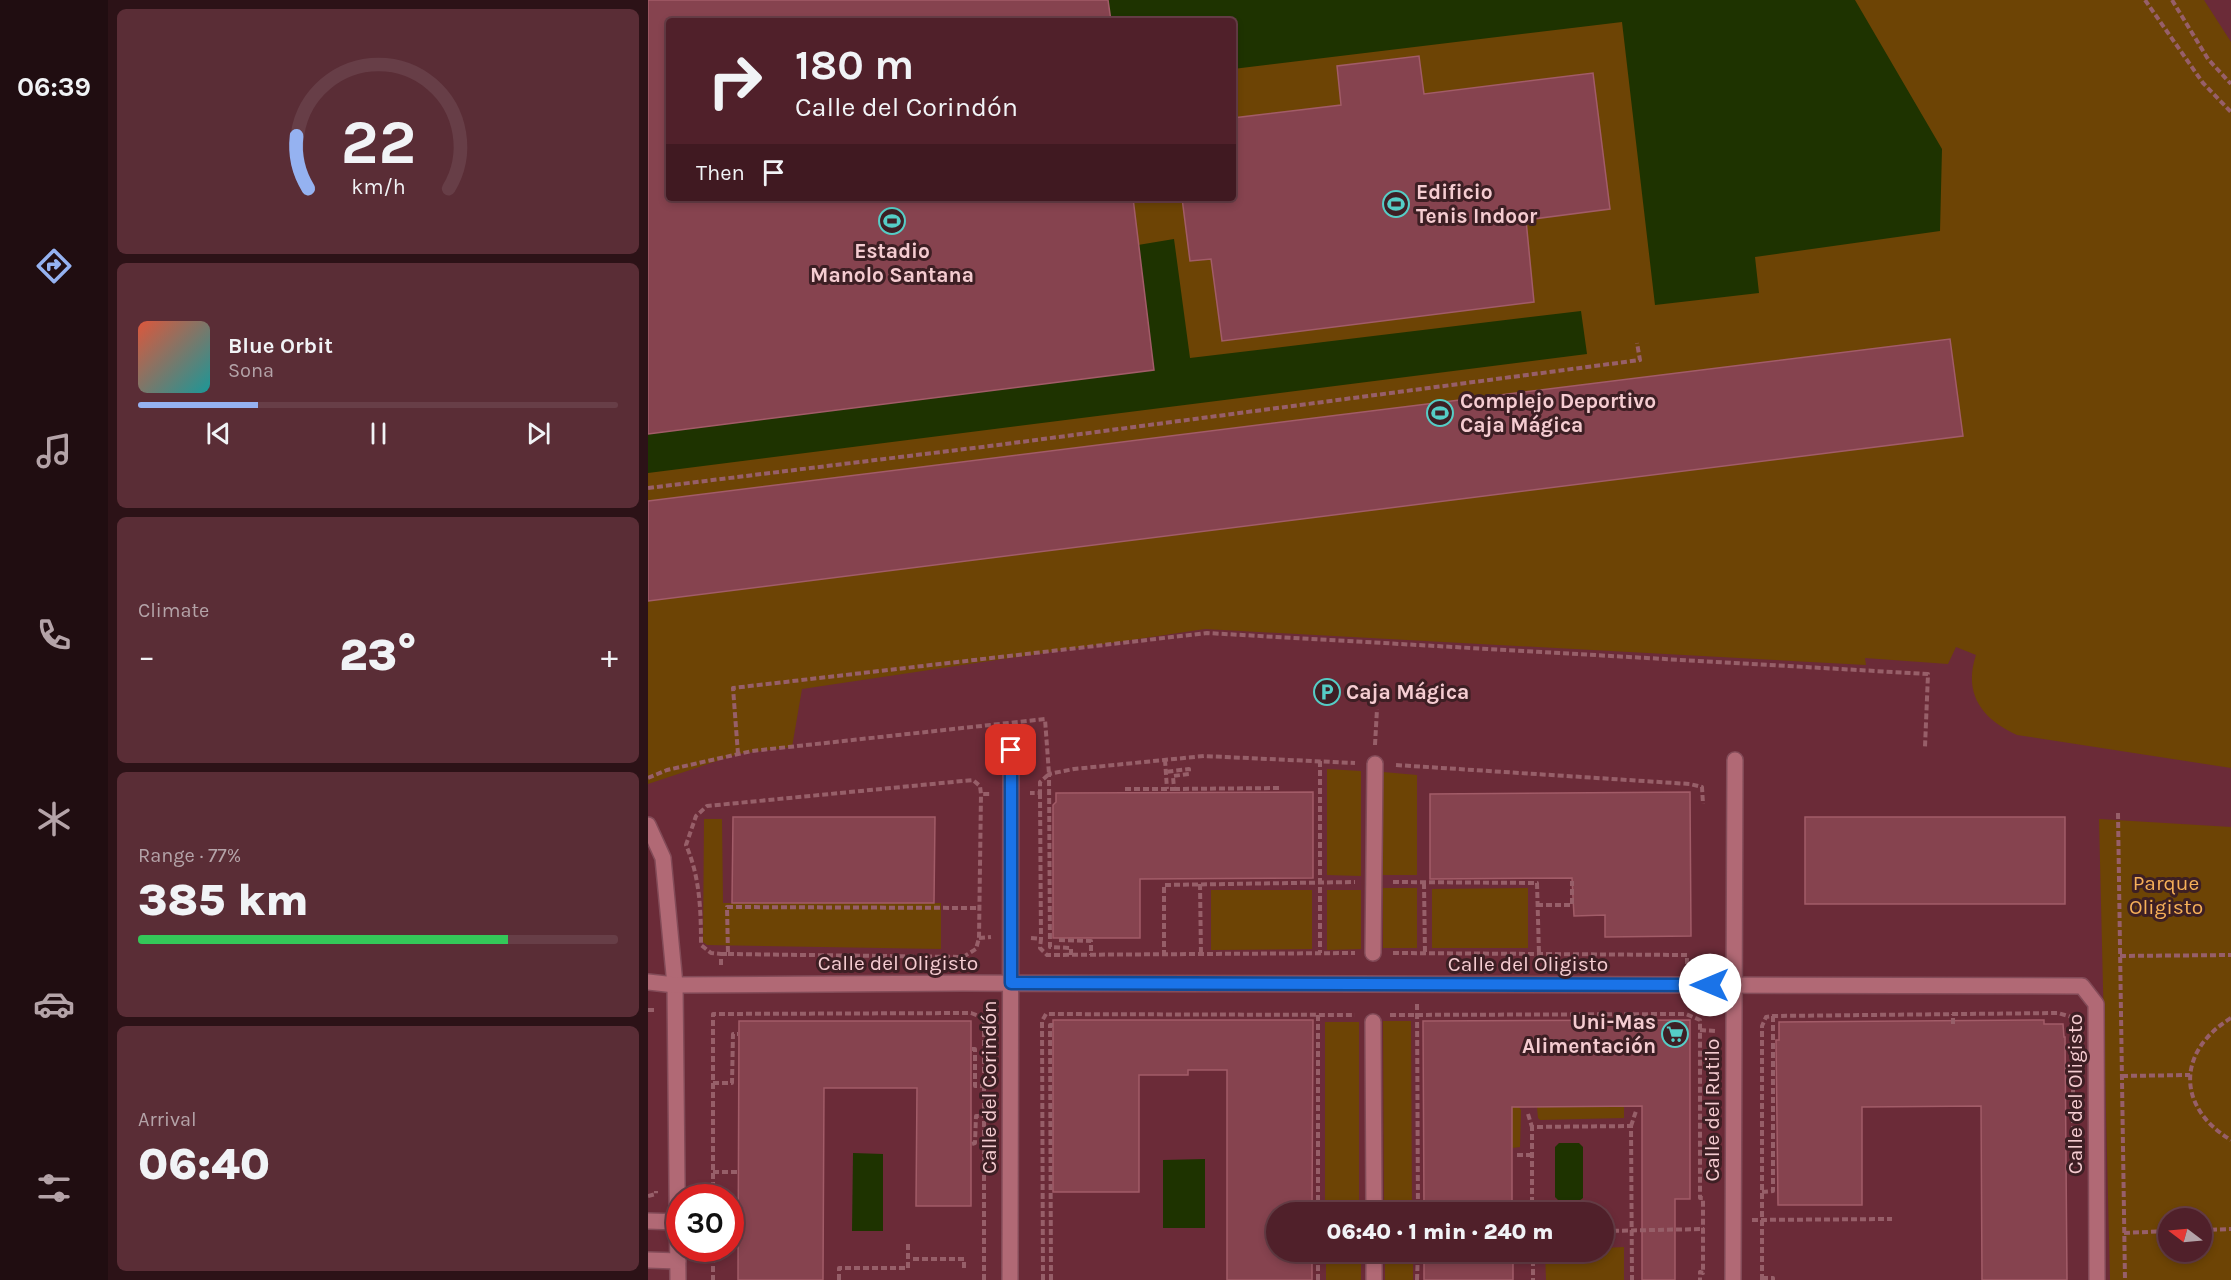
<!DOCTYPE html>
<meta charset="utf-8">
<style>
body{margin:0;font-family:Karla,sans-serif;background:#5a2d36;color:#f1f3f6;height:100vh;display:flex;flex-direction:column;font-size:22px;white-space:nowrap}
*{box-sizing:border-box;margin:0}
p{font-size:20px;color:#b4a3a8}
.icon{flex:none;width:33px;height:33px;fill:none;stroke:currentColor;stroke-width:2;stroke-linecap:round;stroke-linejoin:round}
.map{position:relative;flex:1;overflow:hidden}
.details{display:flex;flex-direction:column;gap:9px;padding:9px;background:#2c1217;width:540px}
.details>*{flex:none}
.hud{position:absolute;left:18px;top:18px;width:570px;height:183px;border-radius:6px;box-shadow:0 3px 9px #0003,0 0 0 2px #673e47;background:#50202a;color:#f1f3f6;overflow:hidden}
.needle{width:39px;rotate:286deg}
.fabs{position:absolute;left:1510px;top:1208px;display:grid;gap:12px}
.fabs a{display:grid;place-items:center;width:54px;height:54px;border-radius:50%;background:#50202a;box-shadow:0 3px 9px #0003,0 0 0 2px #673e47;font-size:30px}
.speed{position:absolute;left:18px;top:1184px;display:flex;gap:12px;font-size:30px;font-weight:700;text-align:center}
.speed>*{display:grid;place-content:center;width:78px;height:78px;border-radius:50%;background:#50202a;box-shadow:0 3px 9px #0003,0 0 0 2px #673e47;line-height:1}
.speed .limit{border:9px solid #d22;background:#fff;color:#111}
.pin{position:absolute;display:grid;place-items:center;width:51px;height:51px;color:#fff;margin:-26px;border-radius:12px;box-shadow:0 3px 9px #0006}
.me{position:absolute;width:66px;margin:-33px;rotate:270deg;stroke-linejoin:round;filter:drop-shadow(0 0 4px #0008)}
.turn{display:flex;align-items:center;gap:21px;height:126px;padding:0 30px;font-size:27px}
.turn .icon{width:78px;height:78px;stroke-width:2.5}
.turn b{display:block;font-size:42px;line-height:51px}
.then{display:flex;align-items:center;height:57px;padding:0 30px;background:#0003;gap:12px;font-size:22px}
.big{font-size:45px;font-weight:800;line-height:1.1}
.details .tile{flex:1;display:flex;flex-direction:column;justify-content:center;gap:9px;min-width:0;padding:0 21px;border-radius:9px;background:#5a2d36}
.details .dial{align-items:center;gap:0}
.dial svg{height:156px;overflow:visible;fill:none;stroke:#673e47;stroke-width:7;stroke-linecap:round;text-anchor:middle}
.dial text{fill:#f1f3f6;stroke:none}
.song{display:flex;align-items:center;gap:18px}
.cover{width:72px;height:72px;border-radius:9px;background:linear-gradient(135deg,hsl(10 70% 55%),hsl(180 70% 35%))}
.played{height:6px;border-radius:3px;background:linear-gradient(90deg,#95b2f1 25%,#673e47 25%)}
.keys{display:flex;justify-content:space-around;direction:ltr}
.heat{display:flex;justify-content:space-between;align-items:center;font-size:33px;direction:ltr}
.charge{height:9px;border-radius:4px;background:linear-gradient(90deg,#34c759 77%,#673e47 0)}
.trip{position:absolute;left:618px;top:1202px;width:348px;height:60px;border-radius:30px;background:#50202a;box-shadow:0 3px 9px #0003,0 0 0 2px #673e47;font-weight:800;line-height:60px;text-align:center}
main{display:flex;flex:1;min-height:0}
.tabs{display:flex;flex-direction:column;width:108px;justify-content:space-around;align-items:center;background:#200d11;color:#b4a3a8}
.tabs .icon{width:42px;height:42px}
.tabs .selected{color:#95b2f1}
.tabs b{font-size:27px;color:#f1f3f6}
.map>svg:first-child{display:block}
</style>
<main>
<nav class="tabs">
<b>06:39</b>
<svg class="icon selected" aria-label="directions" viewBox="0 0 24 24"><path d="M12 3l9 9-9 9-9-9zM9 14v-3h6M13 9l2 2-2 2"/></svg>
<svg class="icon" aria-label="music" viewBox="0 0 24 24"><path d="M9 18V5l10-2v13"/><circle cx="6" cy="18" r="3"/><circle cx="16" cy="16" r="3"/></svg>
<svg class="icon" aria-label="phone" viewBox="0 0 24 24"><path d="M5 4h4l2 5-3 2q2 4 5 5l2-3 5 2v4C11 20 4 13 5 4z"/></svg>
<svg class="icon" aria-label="climate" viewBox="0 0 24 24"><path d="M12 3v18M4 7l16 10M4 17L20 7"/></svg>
<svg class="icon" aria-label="car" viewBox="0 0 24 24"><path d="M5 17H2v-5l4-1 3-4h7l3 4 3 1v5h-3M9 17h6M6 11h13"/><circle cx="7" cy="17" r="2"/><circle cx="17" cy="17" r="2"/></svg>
<svg class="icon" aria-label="filters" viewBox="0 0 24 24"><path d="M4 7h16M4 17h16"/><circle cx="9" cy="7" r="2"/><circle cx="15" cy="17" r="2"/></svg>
</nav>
<section class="details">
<div class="tile dial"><svg viewBox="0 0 100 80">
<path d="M14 69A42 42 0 1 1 86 69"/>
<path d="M14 69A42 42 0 0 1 8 42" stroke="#95b2f1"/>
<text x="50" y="56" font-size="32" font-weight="700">22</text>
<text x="50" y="72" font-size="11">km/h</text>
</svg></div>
<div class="tile">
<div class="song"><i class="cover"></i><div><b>Blue Orbit</b><p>Sona</p></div></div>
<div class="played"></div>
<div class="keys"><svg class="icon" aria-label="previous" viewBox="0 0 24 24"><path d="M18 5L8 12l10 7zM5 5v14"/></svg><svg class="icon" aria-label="pause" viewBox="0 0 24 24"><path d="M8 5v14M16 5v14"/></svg><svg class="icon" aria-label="next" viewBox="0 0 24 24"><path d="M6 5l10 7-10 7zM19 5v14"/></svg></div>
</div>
<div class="tile"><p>Climate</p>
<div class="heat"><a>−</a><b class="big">23°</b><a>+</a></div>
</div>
<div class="tile"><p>Range · 77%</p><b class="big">385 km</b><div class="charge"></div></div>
<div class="tile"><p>Arrival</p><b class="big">06:40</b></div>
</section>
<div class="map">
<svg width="1583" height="1280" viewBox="0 0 1583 1280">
<rect width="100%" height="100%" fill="#6b2b38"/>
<!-- green -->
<g fill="#6d4405" fill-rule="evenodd">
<path d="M0,0H1556L1583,42V768L1369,735C1334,719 1315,694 1328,655L1308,647L1300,664L1217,658L1218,665L557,629L154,689L144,747L90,754L0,784ZM21,21H585V198H21Z"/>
<path d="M679,769L713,771V876L679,875Z"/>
<path d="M735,772L769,775V875H735Z"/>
<path d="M56,819H74L75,903H293V949L59,945L55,942Z"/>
<path d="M1451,819L1583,827V1280H1462ZM1521,1218H1554V1251H1521Z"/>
<rect x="735" y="888" width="34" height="60"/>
<path d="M880,888V948H784V889Z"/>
<path d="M563,890H664V949L563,950Z"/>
<path d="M679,890H713V949L679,950Z"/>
<path d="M735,1021H763L764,1212H736Z"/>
<rect x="677" y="1022" width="34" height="190"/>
<path d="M864,1107H871L873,1110L872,1147L864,1148Z"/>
<path d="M889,1107H976V1118L892,1120L890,1118Z"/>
<path d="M976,1247V1280H898L897,1251H956V1248Z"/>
<rect x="678" y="1251" width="35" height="29"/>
<rect x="737" y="1251" width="28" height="29"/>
</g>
<!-- water -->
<g fill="#1e3300">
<path d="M460,0H1207L1294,149L1292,231L1107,257L1111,293L1007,305L974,22L585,69V21H463Z"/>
<path d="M526,239L542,358L933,311L939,354L0,473V434L506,370L490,245Z"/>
<path d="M911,1143H931L935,1147V1198L931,1201H911L907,1197V1147Z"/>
<path d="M205,1153L235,1154V1231H204Z"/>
<path d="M557,1159V1228H515V1160Z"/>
</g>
<!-- building -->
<g fill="#86434f" stroke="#a25c68" stroke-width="1.5">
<path d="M0,0H460L463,21H21V198H485L506,370L0,434Z"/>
<path d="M771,56L776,94L945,73L962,209L878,220L886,302L574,341L563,259L542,261L534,198H585V118L693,105L689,66Z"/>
<path d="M1302,339L1315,436L0,601V501Z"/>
<path d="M665,792V878L492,879V938H405V805L408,802V793Z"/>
<path d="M1042,792L1043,936L957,937V915L926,916L924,878L782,879V794Z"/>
<path d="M85,817H287L286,903H84Z"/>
<rect x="1157" y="817" width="260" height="87"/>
<path d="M405,1020H665L664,1212H628V1251H664V1280H579V1070H540V1075H491V1192H405Z"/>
<path d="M1042,1020V1199H1027V1280H994V1106L864,1107V1212H776L775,1021Z"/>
<path d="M1396,1020V1024H1415L1416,1037H1417L1419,1280H1334L1333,1106L1214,1107V1205H1130L1128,1040H1131V1022Z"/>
<path d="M91,1021H323V1206H268L269,1088H176L175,1280H90Z"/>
<rect x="776" y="1251" width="89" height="29"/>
</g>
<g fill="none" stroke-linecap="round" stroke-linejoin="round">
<defs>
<g id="pedestrian">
<path d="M725,953L727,764"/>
<path d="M725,1022L726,1212"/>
<path d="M726,1251V1280"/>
</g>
<g id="minor">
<path d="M0,825L15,858L27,985L30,1280"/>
<path d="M0,982L27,985L315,983L1434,986L1448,1004L1449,1280"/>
<path d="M0,1221L30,1222"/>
<path d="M0,1260L30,1261"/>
<path d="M362,1280L363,750"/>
<path d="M1085,1280L1087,760"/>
</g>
</defs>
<!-- pedestrian casing -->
<use href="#pedestrian" stroke="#834b58" stroke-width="18"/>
<!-- minor casing -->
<use href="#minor" stroke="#834b58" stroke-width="18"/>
<!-- path -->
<g stroke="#975f69" stroke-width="4" stroke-dasharray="6 3" stroke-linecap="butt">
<path d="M1497,0L1555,83L1583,112"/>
<path d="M1524,0L1560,59L1583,84"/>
<path d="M0,488L350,445L992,360L989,343"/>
<path d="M727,745L729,709"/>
<path d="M90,754L85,688L559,633L1280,674L1277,747"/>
<path d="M517,760L519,789"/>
<path d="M672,761V953"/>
<path d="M748,765L1042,784L1054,787L1055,804"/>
<path d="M0,778L19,770L104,751L397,719L401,774L392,782V793H382"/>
<path d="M477,789H526L525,776L541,774V769L517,772"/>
<path d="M526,789L631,788"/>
<path d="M392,793L393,939"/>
<path d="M1470,813L1477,1280"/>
<path d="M745,882L889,883L891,954"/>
<path d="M776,883L777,954"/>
<path d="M552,884L553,955"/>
<path d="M889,905H924V881"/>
<path d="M331,938L343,937"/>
<path d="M383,938L393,939L392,948L399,955L707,953"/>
<path d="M411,940L443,941V955"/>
<path d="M745,953L1039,955V964"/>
<path d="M73,954H80L79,907L332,908"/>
<path d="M80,954L315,957V964"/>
<path d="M423,955V948L402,947L401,774L426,769L556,756L707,763"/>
<path d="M516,956V885L707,882"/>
<path d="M1472,956L1583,955"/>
<path d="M315,957L328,949L331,938L333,794"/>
<path d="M73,965V954L63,953L53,945C53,911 52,877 38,845L48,816L59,806L325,780L332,786L333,794H344"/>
<path d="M769,1004L770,1212"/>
<path d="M0,1010H7V1012"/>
<path d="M670,1015V1212"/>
<path d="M742,1015L1038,1014L1052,1020V1198H1055V1273L1052,1272V1280"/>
<path d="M1425,1018V1159"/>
<path d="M1583,1018C1529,1051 1528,1107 1583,1140"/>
<path d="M1305,1024V1014"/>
<path d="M1052,1030L1067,1031"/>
<path d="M324,1049H327V1086H335"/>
<path d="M1474,1076L1542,1075"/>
<path d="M65,1083H84L85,1034H90"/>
<path d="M880,1114L884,1127"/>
<path d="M983,1126L988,1111"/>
<path d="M324,1144L327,1143L328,1116H336"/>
<path d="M869,1155H884"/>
<path d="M65,1172H90"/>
<path d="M1114,1192L1125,1191V1016"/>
<path d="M0,1196L8,1194V1191"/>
<path d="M65,1197V1014L323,1013L336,1018V1280"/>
<path d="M884,1212V1127L983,1126L984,1280"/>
<path d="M1104,1220L1244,1219"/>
<path d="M1554,1230L1583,1229"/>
<path d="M956,1231L1056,1229"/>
<path d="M1476,1233L1521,1231"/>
<path d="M65,1248V1280"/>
<path d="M885,1251V1280"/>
<path d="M265,1259H316V1268"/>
<path d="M1114,1278H1125V1280"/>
<path d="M191,1280V1268H260V1241"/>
<path d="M395,1280L394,1021L398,1014L707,1015"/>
<path d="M403,1280L402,1025H407"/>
<path d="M670,1280V1251"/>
<path d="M769,1280L770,1251"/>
<path d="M1114,1280V1026L1118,1017L1125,1016L1410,1013L1427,1018"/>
</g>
<!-- pedestrian -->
<use href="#pedestrian" stroke="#b16975" stroke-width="15"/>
<!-- minor -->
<use href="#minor" stroke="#b16975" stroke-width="15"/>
</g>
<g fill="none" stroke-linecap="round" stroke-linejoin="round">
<defs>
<path id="route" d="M363,750V983L1062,985"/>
</defs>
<!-- route casing -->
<use href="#route" stroke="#114b97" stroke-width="15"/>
<!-- route -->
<use href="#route" stroke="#1a73e8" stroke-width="10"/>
</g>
<!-- icons -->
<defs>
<symbol id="stadium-ring" viewBox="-11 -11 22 22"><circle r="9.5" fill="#3d1f24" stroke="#55cdc6" stroke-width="1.5"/><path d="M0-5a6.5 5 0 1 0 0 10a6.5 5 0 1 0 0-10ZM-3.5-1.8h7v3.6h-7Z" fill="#55cdc6"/></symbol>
<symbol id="parking-ring" viewBox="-11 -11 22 22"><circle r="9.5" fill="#3d1f24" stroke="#55cdc6" stroke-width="1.5"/><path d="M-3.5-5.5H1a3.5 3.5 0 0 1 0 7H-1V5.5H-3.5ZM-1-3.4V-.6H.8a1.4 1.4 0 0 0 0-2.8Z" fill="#55cdc6"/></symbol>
<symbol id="supermarket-ring" viewBox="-11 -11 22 22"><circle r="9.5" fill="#3d1f24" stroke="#55cdc6" stroke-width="1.5"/><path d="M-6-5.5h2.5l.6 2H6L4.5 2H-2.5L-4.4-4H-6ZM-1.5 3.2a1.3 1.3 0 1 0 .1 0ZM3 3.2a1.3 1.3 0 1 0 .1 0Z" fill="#55cdc6"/></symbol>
</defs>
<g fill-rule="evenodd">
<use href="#stadium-ring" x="733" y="189" width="30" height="30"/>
<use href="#stadium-ring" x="229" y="206" width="30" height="30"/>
<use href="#stadium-ring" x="777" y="398" width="30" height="30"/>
<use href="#parking-ring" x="664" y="677" width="30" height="30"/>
<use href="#supermarket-ring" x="1012" y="1019" width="30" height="30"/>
</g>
<g text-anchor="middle" stroke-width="6" stroke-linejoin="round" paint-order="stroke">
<!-- poi labels -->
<g font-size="21" font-weight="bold" fill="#f5ccd1" stroke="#3d1f24" text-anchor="start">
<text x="768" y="199">Edificio<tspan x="768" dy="24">Tenis Indoor</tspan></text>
<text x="244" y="258" text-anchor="middle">Estadio<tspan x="244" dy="24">Manolo Santana</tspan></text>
<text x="812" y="408">Complejo Deportivo<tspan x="812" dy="24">Caja Mágica</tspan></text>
<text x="698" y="699">Caja Mágica</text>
<text x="1008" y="1029" text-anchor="end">Uni-Mas<tspan x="1008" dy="24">Alimentación</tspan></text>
</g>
<!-- park labels -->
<g font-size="21" fill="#f7b059" stroke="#3d1f24">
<text x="1518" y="890">Parque<tspan x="1518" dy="24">Oligisto</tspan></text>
</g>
<!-- street labels -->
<g font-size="21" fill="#f5ccd1" stroke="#3d1f24">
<text x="250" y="970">Calle del Oligisto</text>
<text x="880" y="971">Calle del Oligisto</text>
<text transform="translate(341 1087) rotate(-90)" y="7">Calle del Corindón</text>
<text transform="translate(1427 1094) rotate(-90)" y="7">Calle del Oligisto</text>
<text transform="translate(1064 1110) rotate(-90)" y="7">Calle del Rutilo</text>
</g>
</g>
</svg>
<div class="fabs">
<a><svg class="needle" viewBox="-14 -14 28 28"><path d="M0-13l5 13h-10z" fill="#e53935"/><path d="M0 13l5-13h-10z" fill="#b4a3a8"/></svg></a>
</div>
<div class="speed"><div class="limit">30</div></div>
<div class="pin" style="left:363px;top:750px;background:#d93025"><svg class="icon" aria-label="arrive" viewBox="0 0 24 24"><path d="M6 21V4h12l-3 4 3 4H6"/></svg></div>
<svg class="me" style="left:1062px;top:985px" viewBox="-20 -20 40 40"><circle r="19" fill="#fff"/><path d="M0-13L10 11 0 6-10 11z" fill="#1a73e8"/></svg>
<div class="trip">06:40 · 1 min · 240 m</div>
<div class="hud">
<div class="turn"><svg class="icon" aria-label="right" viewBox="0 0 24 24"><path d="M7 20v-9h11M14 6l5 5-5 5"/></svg><div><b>180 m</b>Calle del Corindón</div></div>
<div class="then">Then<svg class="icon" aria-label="arrive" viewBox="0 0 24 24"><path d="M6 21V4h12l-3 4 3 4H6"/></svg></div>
</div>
</div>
</main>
